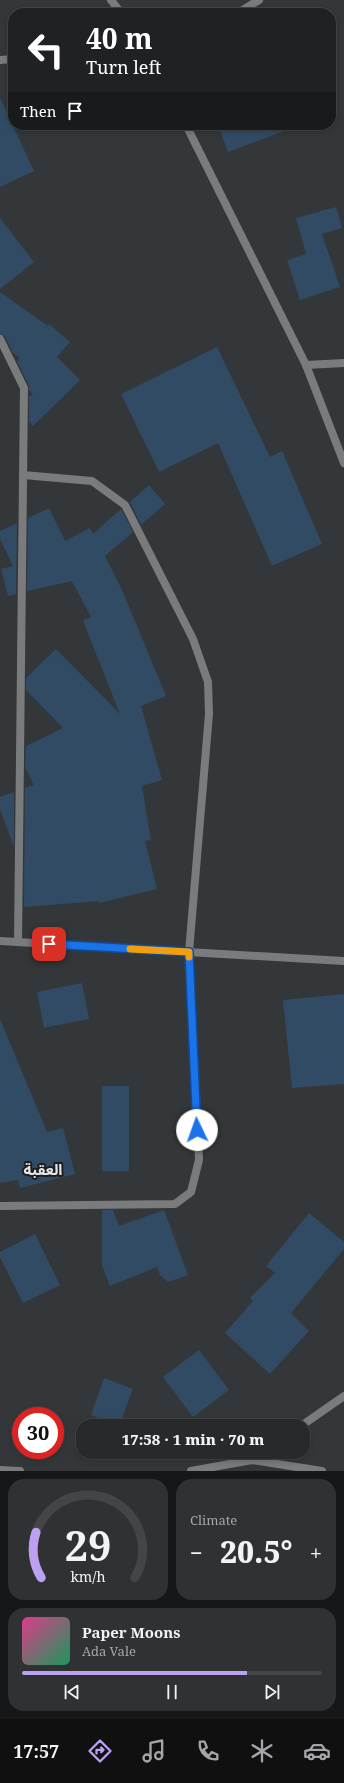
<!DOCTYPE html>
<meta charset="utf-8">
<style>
body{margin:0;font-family:"Noto Serif","Noto Sans Arabic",serif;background:#2f3133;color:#f1f3f6;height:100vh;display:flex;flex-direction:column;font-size:15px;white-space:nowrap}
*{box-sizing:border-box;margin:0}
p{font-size:13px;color:#a4a6a9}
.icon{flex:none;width:22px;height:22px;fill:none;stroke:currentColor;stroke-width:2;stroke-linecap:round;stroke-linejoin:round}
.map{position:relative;height:1471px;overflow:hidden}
.drawer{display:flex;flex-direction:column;gap:8px;padding:8px;background:#151718;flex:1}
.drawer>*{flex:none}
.guide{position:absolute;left:8px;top:8px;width:328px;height:122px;border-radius:16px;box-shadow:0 2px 6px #0003,0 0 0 1px #434547;background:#202124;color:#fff;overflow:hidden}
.speed{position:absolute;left:12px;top:1407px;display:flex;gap:8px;font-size:20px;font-weight:700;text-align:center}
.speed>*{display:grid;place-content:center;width:52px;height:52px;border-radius:50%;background:#27292b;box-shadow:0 2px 6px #0003,0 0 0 1px #434547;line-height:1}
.speed .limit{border:6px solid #d22;background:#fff;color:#111}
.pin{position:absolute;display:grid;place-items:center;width:34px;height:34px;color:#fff;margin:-17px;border-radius:8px;box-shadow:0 2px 6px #0006}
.me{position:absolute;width:44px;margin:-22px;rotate:357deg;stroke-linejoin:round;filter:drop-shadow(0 0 3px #0008)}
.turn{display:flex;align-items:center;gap:14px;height:84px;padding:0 12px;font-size:18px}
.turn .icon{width:52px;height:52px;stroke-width:2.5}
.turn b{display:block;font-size:28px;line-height:34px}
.then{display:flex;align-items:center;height:38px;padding:0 12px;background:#0003;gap:8px;font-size:15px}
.big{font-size:30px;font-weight:800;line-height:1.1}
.drawer .card{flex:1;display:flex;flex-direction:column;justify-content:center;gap:6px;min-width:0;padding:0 14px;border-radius:16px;background:#2f3133}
.drawer .dial{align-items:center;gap:0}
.dial svg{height:104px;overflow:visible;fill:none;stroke:#434547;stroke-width:7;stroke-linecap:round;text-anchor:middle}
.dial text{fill:#f1f3f6;stroke:none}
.song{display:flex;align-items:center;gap:12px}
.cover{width:48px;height:48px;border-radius:6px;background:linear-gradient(135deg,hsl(330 70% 55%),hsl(150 70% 35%))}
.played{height:4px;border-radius:2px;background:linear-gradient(90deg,#bca0f2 75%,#434547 75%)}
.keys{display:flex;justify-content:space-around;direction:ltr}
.heat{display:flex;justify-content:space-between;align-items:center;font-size:22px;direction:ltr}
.drawer .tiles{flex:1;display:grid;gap:8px;grid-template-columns:1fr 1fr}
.card:last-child{grid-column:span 2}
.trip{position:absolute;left:76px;top:1419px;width:234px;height:40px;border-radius:16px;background:#27292b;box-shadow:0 2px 6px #0003,0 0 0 1px #434547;font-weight:800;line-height:40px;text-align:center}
.menu{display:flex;height:64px;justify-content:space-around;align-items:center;background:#101011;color:#a4a6a9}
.menu .icon{width:28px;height:28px}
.menu .active{color:#bca0f2}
.menu b{font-size:18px;color:#f1f3f6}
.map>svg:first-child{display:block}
</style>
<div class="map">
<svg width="344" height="1471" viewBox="0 0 344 1471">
<rect width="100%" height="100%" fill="#343739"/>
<!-- building -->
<g fill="#304b63">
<path d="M0,98L34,171L0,187Z"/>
<path d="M218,125H295V127L228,152Z"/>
<path d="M336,207L342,228L322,234L340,287L300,300L287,260L306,254L296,218Z"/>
<path d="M0,218L34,262L0,289Z"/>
<path d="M0,292L48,326L49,324L70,342L57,357L80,380L33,426L29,422V397L33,394L29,390V386L17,361L20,358L13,353L5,336L0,334Z"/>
<path d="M217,347L270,457L282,451L322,544L272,566L218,443L159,472L121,394Z"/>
<path d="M149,485L165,504L141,525L130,502Z"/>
<path d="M49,508L65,541L90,528L93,534L121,509L133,532L105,556L122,590L166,696L141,706L162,780L142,786L151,840L145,841L157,889L99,903V901L24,907L25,788L34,785L25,767L26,746L63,728L26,690V678L56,649L120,714L83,621L91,617L72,581L27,591L28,518Z"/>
<path d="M17,523L16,594L8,596L1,569L13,566L0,539V531Z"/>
<path d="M14,792V847L0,809V797Z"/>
<path d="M82,983L89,1019L44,1028L37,992Z"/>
<path d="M344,994V1084L292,1088L283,1000Z"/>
<path d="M0,1019L47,1132L63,1128L75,1174L20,1188L18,1180L0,1183Z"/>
<rect x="102" y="1086" width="27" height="85"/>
<path d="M102,1210H113L119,1226L164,1210L188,1275L168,1282L160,1275L157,1267L110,1286L102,1265Z"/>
<path d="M309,1213L344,1242V1249L291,1313L309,1331L270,1374L225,1333L253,1301L250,1298L275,1273L266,1266Z"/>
<path d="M35,1234L60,1285L23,1303L0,1257V1252Z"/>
<path d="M199,1350L229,1390L193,1417L163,1377Z"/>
<path d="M104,1378L133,1389L119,1426L91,1415Z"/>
</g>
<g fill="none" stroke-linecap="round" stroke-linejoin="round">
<!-- lane -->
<path stroke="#797b7c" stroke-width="8" d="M238,13L259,0"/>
<!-- street -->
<g stroke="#797b7c" stroke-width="8">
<path d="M111,0L121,13"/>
<path d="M0,60L13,59"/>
<path d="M186,125L306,365L344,463"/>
<path d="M0,339L24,388L18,942"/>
<path d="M306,365L344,363"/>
<path d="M0,941L344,961"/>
<path d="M0,1206L175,1204L191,1192L199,1160L189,952L209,714L208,682L193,639L125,505L92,481L23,475"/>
<path d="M301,1426L344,1396"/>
<path d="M252,1460L264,1452"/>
<path d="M0,1470L20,1471"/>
<path d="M191,1471L252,1460L322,1471"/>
</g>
</g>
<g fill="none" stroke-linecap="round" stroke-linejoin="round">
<defs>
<path id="route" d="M49,944L189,952L197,1130"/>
</defs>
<!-- route casing -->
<use href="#route" stroke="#114b97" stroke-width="10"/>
<!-- route -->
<use href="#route" stroke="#1a73e8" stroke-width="7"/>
<!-- slow -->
<path stroke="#f59e0b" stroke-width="7" d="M130,949L189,952V957"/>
</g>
<g text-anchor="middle" stroke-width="4" stroke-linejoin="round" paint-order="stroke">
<!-- district labels -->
<g font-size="15" font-weight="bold" fill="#e5e6e8" stroke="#1d1e1f">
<text x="43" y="1175">العقبة</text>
</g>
</g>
</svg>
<div class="speed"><div class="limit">30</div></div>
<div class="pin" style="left:49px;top:944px;background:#d93025"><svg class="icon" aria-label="arrive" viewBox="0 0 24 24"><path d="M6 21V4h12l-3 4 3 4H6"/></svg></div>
<svg class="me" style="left:197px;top:1130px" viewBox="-20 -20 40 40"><circle r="19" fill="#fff"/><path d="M0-13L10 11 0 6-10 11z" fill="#1a73e8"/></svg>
<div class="trip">17:58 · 1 min · 70 m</div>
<div class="guide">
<div class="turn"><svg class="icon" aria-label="left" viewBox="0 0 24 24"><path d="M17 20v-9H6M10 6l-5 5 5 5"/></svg><div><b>40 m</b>Turn left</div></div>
<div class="then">Then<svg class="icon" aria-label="arrive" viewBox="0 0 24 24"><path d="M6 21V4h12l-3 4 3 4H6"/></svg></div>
</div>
</div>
<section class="drawer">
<div class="tiles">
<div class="card dial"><svg viewBox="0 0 100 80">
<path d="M14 69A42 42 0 1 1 86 69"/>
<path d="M14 69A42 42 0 0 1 10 34" stroke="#bca0f2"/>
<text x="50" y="56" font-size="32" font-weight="700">29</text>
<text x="50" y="72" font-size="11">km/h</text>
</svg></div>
<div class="card"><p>Climate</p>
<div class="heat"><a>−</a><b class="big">20.5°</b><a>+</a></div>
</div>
<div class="card">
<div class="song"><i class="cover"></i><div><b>Paper Moons</b><p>Ada Vale</p></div></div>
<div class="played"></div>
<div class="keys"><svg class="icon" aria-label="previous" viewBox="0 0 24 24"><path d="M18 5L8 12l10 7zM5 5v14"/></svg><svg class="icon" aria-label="pause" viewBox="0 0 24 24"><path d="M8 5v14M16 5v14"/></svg><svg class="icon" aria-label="next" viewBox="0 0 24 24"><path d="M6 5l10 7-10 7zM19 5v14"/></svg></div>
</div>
</div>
</section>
<nav class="menu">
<b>17:57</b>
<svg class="icon active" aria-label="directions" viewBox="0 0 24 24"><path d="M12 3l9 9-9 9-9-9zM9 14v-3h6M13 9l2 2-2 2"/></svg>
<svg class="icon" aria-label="music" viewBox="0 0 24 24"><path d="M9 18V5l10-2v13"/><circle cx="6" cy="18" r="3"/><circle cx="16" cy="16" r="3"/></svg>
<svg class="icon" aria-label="phone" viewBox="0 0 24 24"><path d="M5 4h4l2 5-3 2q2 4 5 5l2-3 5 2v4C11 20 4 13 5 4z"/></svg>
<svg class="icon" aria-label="climate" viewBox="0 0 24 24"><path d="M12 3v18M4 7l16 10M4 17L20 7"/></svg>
<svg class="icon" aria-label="car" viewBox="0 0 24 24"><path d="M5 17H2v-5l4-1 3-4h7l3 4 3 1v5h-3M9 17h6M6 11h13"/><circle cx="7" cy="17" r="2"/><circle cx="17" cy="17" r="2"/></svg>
</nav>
